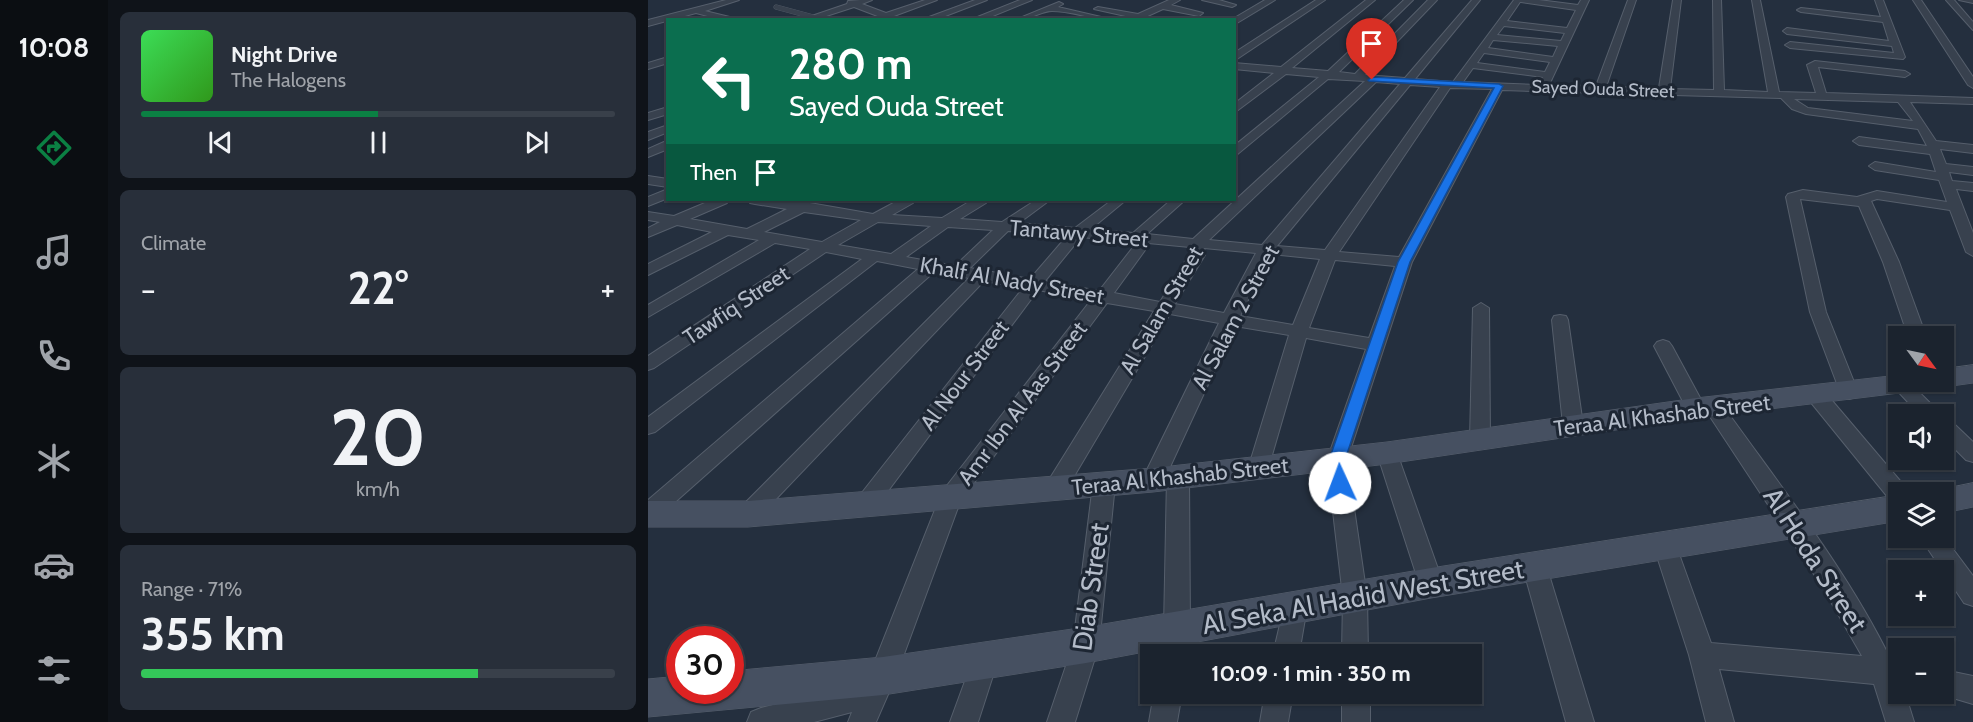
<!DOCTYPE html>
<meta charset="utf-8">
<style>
body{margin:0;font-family:Cabin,sans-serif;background:#282f3a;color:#f1f3f6;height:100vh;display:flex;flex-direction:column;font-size:22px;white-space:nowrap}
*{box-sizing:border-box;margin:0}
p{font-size:20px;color:#a0a4aa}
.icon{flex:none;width:33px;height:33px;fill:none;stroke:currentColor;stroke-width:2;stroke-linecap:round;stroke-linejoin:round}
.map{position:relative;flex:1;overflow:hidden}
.sheet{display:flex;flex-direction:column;gap:12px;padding:12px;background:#0f1319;width:540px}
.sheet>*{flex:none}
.guide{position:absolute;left:18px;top:18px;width:570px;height:183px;border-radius:0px;box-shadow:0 2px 4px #0004,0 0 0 2px #39404a;background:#0b6e4f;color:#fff;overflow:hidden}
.needle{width:39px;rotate:123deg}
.fabs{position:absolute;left:1240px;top:326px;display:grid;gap:12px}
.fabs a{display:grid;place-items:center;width:66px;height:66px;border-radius:0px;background:#1b232e;box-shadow:0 2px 4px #0004,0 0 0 2px #39404a;font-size:30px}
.speed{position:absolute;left:18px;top:626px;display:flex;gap:12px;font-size:30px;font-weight:700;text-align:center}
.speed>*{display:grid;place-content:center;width:78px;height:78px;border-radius:50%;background:#1b232e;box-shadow:0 2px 4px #0004,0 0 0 2px #39404a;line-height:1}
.speed .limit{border:9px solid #d22;background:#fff;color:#111}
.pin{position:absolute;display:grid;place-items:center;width:51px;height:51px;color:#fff;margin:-62px -26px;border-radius:50% 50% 50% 0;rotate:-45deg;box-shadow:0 0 6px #0007}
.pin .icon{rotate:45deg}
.me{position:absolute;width:66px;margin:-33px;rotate:358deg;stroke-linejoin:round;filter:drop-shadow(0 0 4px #0008)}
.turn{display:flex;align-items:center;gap:21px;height:126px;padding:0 24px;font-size:27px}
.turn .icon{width:78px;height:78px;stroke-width:2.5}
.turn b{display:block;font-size:42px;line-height:51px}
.then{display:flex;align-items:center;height:57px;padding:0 24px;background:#0003;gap:12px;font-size:22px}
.big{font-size:45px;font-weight:800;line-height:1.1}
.sheet .card{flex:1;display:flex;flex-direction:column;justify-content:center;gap:9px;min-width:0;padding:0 21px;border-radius:9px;background:#282f3a}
.sheet .dial{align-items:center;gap:0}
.dial b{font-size:78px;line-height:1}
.song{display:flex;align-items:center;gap:18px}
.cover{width:72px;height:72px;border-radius:9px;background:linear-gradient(135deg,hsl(130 70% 55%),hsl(110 70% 35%))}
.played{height:6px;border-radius:3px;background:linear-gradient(90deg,#0b8043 50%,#39404a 50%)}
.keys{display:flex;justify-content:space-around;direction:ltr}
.heat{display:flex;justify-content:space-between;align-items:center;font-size:33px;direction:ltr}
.charge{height:9px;border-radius:4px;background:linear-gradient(90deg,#34c759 71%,#39404a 0)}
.trip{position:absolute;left:492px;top:644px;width:342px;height:60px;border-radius:0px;background:#1b232e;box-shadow:0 2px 4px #0004,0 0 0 2px #39404a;font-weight:800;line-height:60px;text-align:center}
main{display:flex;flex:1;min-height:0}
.menu{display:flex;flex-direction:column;width:108px;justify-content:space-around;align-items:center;background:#0b0e12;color:#a0a4aa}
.menu .icon{width:42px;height:42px}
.menu .on{color:#0b8043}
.menu b{font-size:27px;color:#f1f3f6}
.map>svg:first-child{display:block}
</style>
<main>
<nav class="menu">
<b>10:08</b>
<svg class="icon on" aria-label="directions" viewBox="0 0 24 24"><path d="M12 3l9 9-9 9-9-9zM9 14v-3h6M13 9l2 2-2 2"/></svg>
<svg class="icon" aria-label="music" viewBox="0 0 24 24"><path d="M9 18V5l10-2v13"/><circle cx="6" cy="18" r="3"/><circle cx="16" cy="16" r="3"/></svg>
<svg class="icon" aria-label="phone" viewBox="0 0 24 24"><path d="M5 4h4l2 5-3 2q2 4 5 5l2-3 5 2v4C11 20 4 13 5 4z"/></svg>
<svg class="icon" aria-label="climate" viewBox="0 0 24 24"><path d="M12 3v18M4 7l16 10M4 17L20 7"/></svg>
<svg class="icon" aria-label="car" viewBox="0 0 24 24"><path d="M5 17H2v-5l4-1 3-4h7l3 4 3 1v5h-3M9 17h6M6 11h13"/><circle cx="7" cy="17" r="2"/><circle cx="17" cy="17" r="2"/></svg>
<svg class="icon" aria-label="filters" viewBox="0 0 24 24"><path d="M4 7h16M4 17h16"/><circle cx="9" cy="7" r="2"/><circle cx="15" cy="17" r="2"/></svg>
</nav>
<section class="sheet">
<div class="card">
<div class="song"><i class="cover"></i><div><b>Night Drive</b><p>The Halogens</p></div></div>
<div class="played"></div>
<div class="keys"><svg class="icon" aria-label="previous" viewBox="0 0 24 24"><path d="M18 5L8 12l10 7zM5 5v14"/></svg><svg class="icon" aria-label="pause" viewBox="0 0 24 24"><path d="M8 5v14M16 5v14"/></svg><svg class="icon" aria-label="next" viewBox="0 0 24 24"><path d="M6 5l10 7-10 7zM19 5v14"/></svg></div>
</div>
<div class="card"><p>Climate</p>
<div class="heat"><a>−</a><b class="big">22°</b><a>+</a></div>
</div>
<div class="card dial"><b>20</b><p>km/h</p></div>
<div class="card"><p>Range · 71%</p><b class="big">355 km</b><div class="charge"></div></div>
</section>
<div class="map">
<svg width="1325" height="722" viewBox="0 0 1325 722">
<rect width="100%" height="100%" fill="#242f3e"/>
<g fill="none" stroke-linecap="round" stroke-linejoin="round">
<defs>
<path id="lane" d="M128,7L165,17"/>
<g id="street">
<path d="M78,0H91L57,11L94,20H75L48,13L0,26V20Z"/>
<path d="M212,0H224L214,4L238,13L277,0H289L246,16L253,20H240L206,7L166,20H152L199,4L200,1Z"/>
<path d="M327,0H339L287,20H273Z"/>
<path d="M372,0H384L335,20H322Z"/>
<path d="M521,0H532L523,5L555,13L551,16L515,9L491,20H479L482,17L446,9L450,7L490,14Z"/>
<path d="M554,0H571L588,5L584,7Z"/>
<path d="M617,0H627L589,23L583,20Z"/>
<path d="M668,0H677L586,61V53Z"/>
<path d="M718,0H727L644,68L680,71L756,0H765L691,72L707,74L780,0H789L717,75L757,78L824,0H832L767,79L805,82L866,0H891L930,5L933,0H941L901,85L948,86L980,0H988L958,87L1011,88L1025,0H1033L1022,89L1066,90L1065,0H1073L1076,90L1120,92L1104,0H1112L1131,92L1168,93L1159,65L1167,61L1257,71L1262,74L1257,77L1170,67L1178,93L1325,98V104L1262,102L1288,141L1325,145V153L1292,149L1298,164L1325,167V175L1301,172L1304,181L1325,183V191L1308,189L1325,233V256L1318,252L1302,210L1229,199L1223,201L1251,262L1278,336H1260L1235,262L1211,206L1152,199L1178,312L1210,392L1208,397L1201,399L1194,397L1162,312L1138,197L1140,194L1155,190L1209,197L1229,191L1299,202L1291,180L1227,170L1221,166L1227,162L1288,172L1282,154L1211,145L1205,141L1211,137L1279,146L1270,129L1158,114L1144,109L1133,98L854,90L764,262L699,460L719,597L720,654H694L695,597L679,460L718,349L658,338L620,469L617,475L610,477L603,475L600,469L641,335L587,326L516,480L513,486L505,488L497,486L494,480L571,323L522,314L415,495L407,498L399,495L396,489L399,483L506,311L459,303L312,502L248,676L228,722H200L204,712L166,722H99L103,712L113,708L219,681L294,492L443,300L390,290L225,511L217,514L209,511L206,505L209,499L375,288L336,281L108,520L100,523L92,520L89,514L92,508L321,278L286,272L8,519L0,522V500L270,269L229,261L7,432L0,434V417L214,259L178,252L6,368L0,370V356L162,249L127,243L0,317V305L111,240L80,235L0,275V264L64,232L29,225L0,237V228L12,222L0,220V212L26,216L64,200H80L79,203L42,219L99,229L139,209L107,204L102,203L101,200L156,202L225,214L251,200H266L265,203L244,215L294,218L324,200H339L338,203L312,219L354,222L388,200H402L371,223L427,228L464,200H478L443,229L485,233L523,200H537L499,234L545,239L717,81L680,79L586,157V146L671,77L638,74L586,113V104L626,73L586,69V63L633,67ZM872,2H873L928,10L919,28L859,21ZM856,26L917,33L913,41L849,35ZM845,40L910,46L905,57L840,48ZM836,53L902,62L897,72L829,63ZM825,68L895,77L891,85L815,82ZM728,82L752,84L614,245L561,240ZM762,85L792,87L677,250L629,246ZM802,88L844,89L751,257L691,252ZM1146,99L1250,102L1265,121L1160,108ZM156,212L213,220L174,242L116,232ZM230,222L283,226L243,254L190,245ZM300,227L345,230L307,266L258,257ZM360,231L419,236L382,279L322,268ZM433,237L484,242L486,246L451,291L397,281ZM500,243L542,247L541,255L512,302L466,293L500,246ZM556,248L608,253L576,313L527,304L557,255ZM623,254L672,259L645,325L592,316ZM687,260L747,266L721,338L661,328Z"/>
<path d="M1227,0H1235L1257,57L1255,59L1142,48L1137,45L1142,42L1246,53L1244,46L1139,34L1135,31L1139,28L1241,41L1235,22L1153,12L1149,10L1153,8L1233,17Z"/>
<path d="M1265,0H1273L1325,77V88L1320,85Z"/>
<path d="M1298,0H1306L1325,22V30Z"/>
<path d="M1311,0H1325V3Z"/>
<path d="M411,2L415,4L410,7L466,20C444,20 425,11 404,11C394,11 382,20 367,20Z"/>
<path d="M20,57V63L0,69V63Z"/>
<path d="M20,107V114L0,120V113Z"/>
<path d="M20,125V132L0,140V132Z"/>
<path d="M16,142H20V149L0,157V149Z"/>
<path d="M0,176L20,179V187L0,184Z"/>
<path d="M20,189V198L0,206V197Z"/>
<path d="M833,303L841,308L842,440L839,445L832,448L825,445L822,440L825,308Z"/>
<path d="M912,315L918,316L920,320L935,425L932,430L925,432L918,430L915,425L904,320L906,316Z"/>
<path d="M1015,340L1021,342L1024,346L1057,407L1059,403L1066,401L1073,403C1132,486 1198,568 1243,660L1251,661V693H1257L1266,722H1238L1226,684L1071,669L1086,722H1058L1041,655L1006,547L1010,540L1018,537L1026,540L1063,643L1214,656L1175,588L1057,409L1055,413L1048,415L1041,413L1006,346L1009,342Z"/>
<path d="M1251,379V381H1260L1293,414H1271L1244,385L1246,380Z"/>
<path d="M1168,388L1175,390L1259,489L1260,492H1251V504L1243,501L1161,400L1159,395L1161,390Z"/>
<path d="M1296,419L1303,421L1325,442V462L1318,460L1296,438Z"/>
<path d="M739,445L746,447L749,453L795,583L792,591L783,594L774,591L771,583L729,453L732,447Z"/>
<path d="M530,469L537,471L541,477L542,628L538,654H512L516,628L519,477L523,471Z"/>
<path d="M456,475L464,478L467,484L451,645L427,722H399L425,645L445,484L448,478Z"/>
<path d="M1272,537H1296L1325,576V606L1316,603Z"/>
<path d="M887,558L895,561L899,568L946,722H918L875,568L879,561Z"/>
<path d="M647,596L656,599L659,607L651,654H625L638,599Z"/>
<path d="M337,647L346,651L350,660L330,722H302L328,651Z"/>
<path d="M1296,670L1325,676V704L1288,693H1296Z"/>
<path d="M506,693H534L529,722H501Z"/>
<path d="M617,693H645L640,722H612Z"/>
<rect x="694" y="693" width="28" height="29"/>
</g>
<g id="secondary">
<path d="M1325,365V383L1296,387L1287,384L1285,387L1276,390L1048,418L739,464L505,492L100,527H0V501H100L505,468L739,442L1048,398L1251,375V381H1296V369Z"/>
<path d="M1325,483V507L1296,513V492L1285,491Z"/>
<path d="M1251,495V521L783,598L438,663L235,695L0,717V679L32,676V690H82V671L235,657L438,627L783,568Z"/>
</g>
</defs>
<!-- lane casing -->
<use href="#lane" stroke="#565f6c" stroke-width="5"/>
<!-- street casing -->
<use href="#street" stroke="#565f6c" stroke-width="2"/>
<!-- secondary casing -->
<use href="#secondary" stroke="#565f6c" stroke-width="1"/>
<!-- lane -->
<use href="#lane" stroke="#38414e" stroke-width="4.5"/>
<!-- street -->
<use href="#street" fill="#38414e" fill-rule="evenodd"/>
<!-- secondary -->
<use href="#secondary" fill="#465061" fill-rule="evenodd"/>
</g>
<!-- route -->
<path fill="#1a73e8" stroke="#114b97" stroke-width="1.5" d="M724,77L851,84L855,86L762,262L697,460L700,483L697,487L692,489L686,487L681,460L750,262L846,88L721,81L720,80Z"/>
<g text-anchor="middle" stroke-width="6" stroke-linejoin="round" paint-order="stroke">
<!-- far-street labels -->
<g font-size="18" fill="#b4bcc9" stroke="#1d2633">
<text transform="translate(955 89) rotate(2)" y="6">Sayed Ouda Street</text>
</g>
<!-- street labels -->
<g font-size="22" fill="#b4bcc9" stroke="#1d2633">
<text transform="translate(431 233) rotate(5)" y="8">Tantawy Street</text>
<text transform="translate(364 280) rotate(10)" y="8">Khalf Al Nady Street</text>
<text transform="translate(88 305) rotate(-34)" y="8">Tawfiq Street</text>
<text transform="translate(513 310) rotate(-60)" y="8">Al Salam Street</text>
<text transform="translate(587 317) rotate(-62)" y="8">Al Salam 2 Street</text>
<text transform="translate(316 375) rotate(-53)" y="8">Al Nour Street</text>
<text transform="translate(374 403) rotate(-53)" y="8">Amr Ibn Al Aas Street</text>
<text transform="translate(1014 415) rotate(-7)" y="8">Teraa Al Khashab Street</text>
<text transform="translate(532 476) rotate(-6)" y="8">Teraa Al Khashab Street</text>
</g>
<!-- near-street labels -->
<g font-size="27" fill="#b4bcc9" stroke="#1d2633">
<text transform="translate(1167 560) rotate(57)" y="9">Al Hoda Street</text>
<text transform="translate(443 587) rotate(-82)" y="9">Diab Street</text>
<text transform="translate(715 597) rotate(-10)" y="9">Al Seka Al Hadid West Street</text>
</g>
</g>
</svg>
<div class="fabs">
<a><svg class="needle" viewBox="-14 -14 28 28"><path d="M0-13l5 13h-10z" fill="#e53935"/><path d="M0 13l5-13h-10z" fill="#a0a4aa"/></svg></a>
<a><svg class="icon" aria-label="sound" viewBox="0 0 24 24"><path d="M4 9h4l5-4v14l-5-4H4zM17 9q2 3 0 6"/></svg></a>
<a><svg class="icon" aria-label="layers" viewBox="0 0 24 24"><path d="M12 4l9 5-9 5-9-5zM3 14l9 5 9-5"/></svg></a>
<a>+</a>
<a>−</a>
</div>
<div class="speed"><div class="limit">30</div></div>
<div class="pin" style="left:724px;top:80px;background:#d93025"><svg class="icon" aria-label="arrive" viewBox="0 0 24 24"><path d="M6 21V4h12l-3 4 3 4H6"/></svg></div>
<svg class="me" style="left:692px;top:483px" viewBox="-20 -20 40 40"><circle r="19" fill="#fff"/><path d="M0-13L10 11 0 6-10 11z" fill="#1a73e8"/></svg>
<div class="trip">10:09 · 1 min · 350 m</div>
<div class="guide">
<div class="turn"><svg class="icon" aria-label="left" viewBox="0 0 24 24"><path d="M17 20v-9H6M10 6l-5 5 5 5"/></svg><div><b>280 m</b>Sayed Ouda Street</div></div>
<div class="then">Then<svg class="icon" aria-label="arrive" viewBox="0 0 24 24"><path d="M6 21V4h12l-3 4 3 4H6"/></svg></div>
</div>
</div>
</main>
